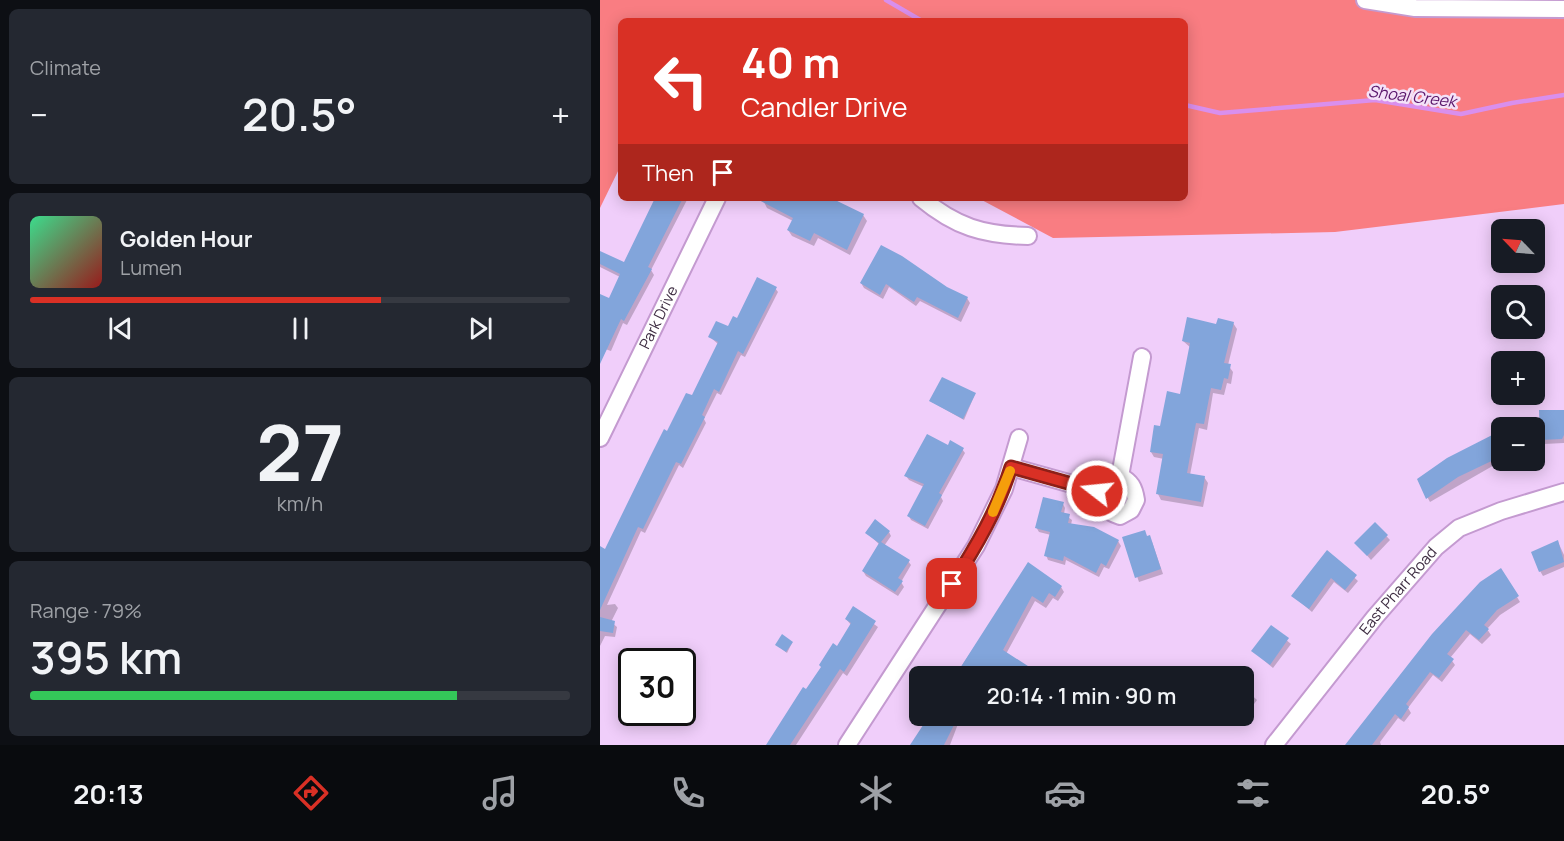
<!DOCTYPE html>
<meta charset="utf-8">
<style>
body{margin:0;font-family:Manrope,sans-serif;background:#242831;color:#f1f3f6;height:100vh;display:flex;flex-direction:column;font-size:22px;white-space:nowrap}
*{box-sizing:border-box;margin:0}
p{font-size:20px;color:#9ea1a6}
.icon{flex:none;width:33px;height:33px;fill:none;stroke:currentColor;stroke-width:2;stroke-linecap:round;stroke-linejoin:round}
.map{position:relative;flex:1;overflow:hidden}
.sheet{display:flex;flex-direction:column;gap:9px;padding:9px;background:#0d0f14;width:600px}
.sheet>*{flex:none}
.guide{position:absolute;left:18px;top:18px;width:570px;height:183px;border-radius:9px;box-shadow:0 3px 15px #0003;background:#d93025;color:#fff;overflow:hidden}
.needle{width:39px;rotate:295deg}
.buttons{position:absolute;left:891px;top:219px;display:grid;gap:12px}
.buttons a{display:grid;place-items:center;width:54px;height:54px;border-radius:9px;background:#171b24;box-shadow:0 3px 15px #0003;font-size:30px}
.speed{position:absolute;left:18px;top:648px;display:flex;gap:12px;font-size:30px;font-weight:700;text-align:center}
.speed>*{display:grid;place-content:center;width:78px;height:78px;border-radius:50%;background:#171b24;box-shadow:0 3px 15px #0003;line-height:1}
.speed .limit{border:3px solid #111;border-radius:9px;background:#fff;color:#111}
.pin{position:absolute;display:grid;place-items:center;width:51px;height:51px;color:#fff;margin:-26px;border-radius:12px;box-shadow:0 3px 9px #0006}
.me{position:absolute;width:66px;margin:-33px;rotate:286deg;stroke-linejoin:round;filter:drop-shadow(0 0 4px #0008)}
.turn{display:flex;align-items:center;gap:21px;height:126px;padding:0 24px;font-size:27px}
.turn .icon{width:78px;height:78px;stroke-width:2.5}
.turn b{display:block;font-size:42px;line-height:51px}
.then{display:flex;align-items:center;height:57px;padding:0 24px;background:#0003;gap:12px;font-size:22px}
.big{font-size:45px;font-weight:600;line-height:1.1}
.sheet .widget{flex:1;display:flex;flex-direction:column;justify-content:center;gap:9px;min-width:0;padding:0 21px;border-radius:9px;background:#242831}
.sheet .dial{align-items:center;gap:0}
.dial b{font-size:78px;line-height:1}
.song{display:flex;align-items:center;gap:18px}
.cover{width:72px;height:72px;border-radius:9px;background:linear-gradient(135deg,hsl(150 70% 55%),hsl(0 70% 35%))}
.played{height:6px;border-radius:3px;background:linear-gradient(90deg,#d93025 65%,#363941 65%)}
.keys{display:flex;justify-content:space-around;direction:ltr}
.heat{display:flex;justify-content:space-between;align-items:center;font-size:33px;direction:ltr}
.charge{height:9px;border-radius:4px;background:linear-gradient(90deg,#34c759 79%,#363941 0)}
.trip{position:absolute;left:309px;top:666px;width:345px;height:60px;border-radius:9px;background:#171b24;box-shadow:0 3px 15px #0003;font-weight:600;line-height:60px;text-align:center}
.dock{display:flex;height:96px;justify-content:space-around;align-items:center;background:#090b0e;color:#9ea1a6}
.dock .icon{width:42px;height:42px}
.dock .active{color:#d93025}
.dock b{font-size:27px;color:#f1f3f6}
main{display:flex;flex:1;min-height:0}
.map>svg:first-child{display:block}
</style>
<main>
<section class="sheet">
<div class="widget"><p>Climate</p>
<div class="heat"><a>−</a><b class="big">20.5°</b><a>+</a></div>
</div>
<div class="widget">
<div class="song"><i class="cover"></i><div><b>Golden Hour</b><p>Lumen</p></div></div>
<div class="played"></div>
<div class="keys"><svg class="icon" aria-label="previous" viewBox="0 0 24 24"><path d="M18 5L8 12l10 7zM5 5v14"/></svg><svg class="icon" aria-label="pause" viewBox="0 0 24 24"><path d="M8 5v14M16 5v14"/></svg><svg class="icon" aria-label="next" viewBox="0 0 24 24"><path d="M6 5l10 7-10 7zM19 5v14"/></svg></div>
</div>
<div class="widget dial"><b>27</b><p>km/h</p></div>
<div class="widget"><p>Range · 79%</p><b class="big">395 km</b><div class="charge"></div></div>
</section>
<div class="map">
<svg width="964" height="745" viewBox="0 0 964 745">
<rect width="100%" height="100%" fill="#f0cefa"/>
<!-- forest -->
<path fill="#f97d82" d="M0,0H778L964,5V204L735,232L453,238L378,198H585V21H21V165L0,208Z"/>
<!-- shadow -->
<g fill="#0003">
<path d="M57,198H88L51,270L54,275L27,325L23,323L11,351L5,349L0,360V300H9L20,277L0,267V253L24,264Z"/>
<path d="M165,198H230L263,215L267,221L250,255L218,238L214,246L192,236L188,230L193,221L167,208L164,202Z"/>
<path d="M282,247L347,289L367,298L370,303L361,322L320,301L316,306L289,287L283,299L264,288L261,283Z"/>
<path d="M175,288L178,292L145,357L141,355L121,395L117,393L104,419L106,423L83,468L79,465L45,533L41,531L7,605L15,604L18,608L11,622L17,627L15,637L5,636L0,646V555L6,551L68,433L92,397L118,344L110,337L129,328Z"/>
<path d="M633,323L637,329L628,365L633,372L631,384L627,383L624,395L613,393L607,430L599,428L590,475L604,477L608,483L603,507L561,500L558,494L564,459L554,457L551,452L581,395L591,348L583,341L617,326Z"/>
<path d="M375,394L364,420L332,402Z"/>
<path d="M964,411V443L944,444L942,439L941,412Z"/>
<path d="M902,431L903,460L830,502L818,480Z"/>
<path d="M348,447L362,449L365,453L341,497L343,501L328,529L311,520L309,516L324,487L309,480L306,476Z"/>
<path d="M463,504L465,508L464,514L472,520L471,525L518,541L521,546L509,569L504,567L499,577L466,560L465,565L448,560L446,555L451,535L439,532L436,527Z"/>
<path d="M775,524L790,540L771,560L756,543Z"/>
<path d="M289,532L291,536L284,546L308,561L311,565L301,582L304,587L298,596L266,576L263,571L280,545L267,533Z"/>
<path d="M524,538H548L552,542L563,574L539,582Z"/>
<path d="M958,542L964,555V567L943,576L940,571Z"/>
<path d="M727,552L758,581L748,593L734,582L712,612L693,596Z"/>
<path d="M429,564L461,587L464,592L458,601L453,598L446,608L435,601L406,654L430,669L432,676H355Z"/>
<path d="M901,570L920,602L900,615L887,629L891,635L882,644L870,634L850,658L855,665L842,682L833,675L808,708L811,713L804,722L798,718L780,742L781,745H746Z"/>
<path d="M253,609L278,627L247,676L243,673L196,745H167L238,648L252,626L246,619Z"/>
<path d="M671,627L691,644L673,668L653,651Z"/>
<path d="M192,643L187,653L177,645Z"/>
<path d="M644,688L657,700L640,723L630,716H644Z"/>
<path d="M335,716H361L350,745H312Z"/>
</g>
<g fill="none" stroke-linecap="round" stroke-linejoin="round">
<!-- stream -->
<g stroke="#d98fed" stroke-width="4.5">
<path d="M286,0L322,21"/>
<path d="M585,105L620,113L775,100L861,114L912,103L964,95"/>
</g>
</g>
<!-- building -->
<g fill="#82a5db">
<path d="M55,198H83L48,267L52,269L24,321L21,319L0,364V294L9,298L20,274L0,264V251L24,262Z"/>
<path d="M155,198H231L264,214L247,250L214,233L210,241L187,230L193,218Z"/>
<path d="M281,245L302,256L347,287L368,297L358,318L317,297L314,302L286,284L280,295L260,283Z"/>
<path d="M157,277L177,287L143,354L138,351L119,392L114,389L102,415L105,417L81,464L76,462L43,529L38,527L0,610V546L5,549L50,457L64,429L67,431L86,393L92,395L118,342L108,337L116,321L128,326L133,316L137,318Z"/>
<path d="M587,317L616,324L618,318L634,322L624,363L631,364L628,379L624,378L621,390L611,388L604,424L596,423L587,473L605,476L601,502L556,494L563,454L550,452L554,425L560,426L567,391L580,394L590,343L582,341Z"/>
<path d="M342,377L376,393L363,419L329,401Z"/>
<path d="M939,410H964V435L962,439L940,440Z"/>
<path d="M902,430V456L858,477L826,499L817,479L847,458Z"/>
<path d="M327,434L348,445L350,440L364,448L339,493L342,495L325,526L307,516L324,484L304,476Z"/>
<path d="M443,497L464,502L461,512L470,514L468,523L494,527L519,540L506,566L501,563L496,573L464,556L463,561L444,556L450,532L435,528Z"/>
<path d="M275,519L290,531L281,542L310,560L298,578L303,581L295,592L262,571L279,543L265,533Z"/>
<path d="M775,522L788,535L767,556L754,543Z"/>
<path d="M545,530L547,536L550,535L561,569L535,578L522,537Z"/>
<path d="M958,540L964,562L939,572L931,552Z"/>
<path d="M727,550L757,575L745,590L731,578L709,609L691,596Z"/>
<path d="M428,562L462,586L455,597L449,593L443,603L432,596L403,650L431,668L426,676H355Z"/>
<path d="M901,568L919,596L897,610L884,625L889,629L879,640L866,630L847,654L854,659L839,678L830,672L806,704L809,707L801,719L795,714L772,745H745L832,634L880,582Z"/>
<path d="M253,606L276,621L244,672L240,669L190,745H166L203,687L206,689L221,667L219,665L233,643L237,646L251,623L245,619Z"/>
<path d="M0,617L15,621L13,633L0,631Z"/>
<path d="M671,625L689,638L670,665L651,651Z"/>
<path d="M182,634L193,642L186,652L175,645Z"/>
<path d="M329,716H347L356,721L344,745H310Z"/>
</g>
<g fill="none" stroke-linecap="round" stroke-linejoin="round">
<defs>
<g id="minor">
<path d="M765,0L815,8L964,9"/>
<path d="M321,198C356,227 383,235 428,236"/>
<path id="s1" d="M0,438L117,198"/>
<path d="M411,467L497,491L520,476L542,357"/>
<path d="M497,491C501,506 505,511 520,516L531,510L536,500C534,487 531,482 520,476"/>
<path d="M247,745L376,546L404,489L419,438"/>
<path id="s2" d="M674,745L775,617L836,547L859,528L901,511L964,492"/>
</g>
</defs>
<!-- minor casing -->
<use href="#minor" stroke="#c49ad0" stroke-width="20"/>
<!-- minor -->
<use href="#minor" stroke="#fff" stroke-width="16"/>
</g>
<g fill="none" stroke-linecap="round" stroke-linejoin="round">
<defs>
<path id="route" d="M352,584C376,547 398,509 411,467L497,491"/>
</defs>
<!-- route casing -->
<use href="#route" stroke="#8d1f18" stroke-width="15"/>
<!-- route -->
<use href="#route" stroke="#d93025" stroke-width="10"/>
<!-- slow -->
<path stroke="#f59e0b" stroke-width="10" d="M393,512L410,471"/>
</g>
<g text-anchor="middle" stroke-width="5" stroke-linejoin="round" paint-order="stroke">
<!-- street labels -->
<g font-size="15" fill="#3e2d42" stroke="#f4e2f8">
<text dy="5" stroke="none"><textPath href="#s1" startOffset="134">Park Drive</textPath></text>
<text dy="5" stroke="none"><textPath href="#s2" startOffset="198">East Pharr Road</textPath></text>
</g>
<!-- water labels -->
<g font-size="16" font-style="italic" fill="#5a166b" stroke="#f4e2f8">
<text transform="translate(812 96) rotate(7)" y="6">Shoal Creek</text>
</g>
</g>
</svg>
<div class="buttons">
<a><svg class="needle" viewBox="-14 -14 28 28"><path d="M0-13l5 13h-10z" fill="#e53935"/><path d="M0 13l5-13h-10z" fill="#9ea1a6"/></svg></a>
<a><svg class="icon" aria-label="search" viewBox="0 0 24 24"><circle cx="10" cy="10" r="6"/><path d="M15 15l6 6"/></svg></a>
<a>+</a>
<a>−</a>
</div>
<div class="speed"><div class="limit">30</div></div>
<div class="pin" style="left:352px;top:584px;background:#d93025"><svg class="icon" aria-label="arrive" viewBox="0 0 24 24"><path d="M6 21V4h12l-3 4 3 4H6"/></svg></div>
<svg class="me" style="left:497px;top:491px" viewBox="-20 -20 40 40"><circle r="17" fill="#d93025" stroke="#fff" stroke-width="3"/><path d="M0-11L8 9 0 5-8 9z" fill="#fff"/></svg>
<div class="trip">20:14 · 1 min · 90 m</div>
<div class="guide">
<div class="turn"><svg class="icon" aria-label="left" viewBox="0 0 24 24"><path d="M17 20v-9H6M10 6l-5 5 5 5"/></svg><div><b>40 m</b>Candler Drive</div></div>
<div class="then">Then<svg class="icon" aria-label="arrive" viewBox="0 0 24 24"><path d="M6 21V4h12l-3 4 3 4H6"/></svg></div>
</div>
</div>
</main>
<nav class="dock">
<b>20:13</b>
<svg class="icon active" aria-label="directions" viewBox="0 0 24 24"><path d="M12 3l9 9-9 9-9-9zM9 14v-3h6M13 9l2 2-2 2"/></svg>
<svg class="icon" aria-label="music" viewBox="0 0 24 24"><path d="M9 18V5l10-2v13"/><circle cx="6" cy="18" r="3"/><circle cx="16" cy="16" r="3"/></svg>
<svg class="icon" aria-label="phone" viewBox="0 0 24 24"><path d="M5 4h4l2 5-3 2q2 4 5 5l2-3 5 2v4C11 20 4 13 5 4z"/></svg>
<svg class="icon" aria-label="climate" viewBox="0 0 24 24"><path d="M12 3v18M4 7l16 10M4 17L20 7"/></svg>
<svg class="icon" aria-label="car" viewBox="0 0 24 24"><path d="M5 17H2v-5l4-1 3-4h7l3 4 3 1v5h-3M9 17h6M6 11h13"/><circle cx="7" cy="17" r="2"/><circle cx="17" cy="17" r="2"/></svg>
<svg class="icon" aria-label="filters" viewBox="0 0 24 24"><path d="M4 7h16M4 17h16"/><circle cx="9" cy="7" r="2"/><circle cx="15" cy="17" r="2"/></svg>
<b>20.5°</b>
</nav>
